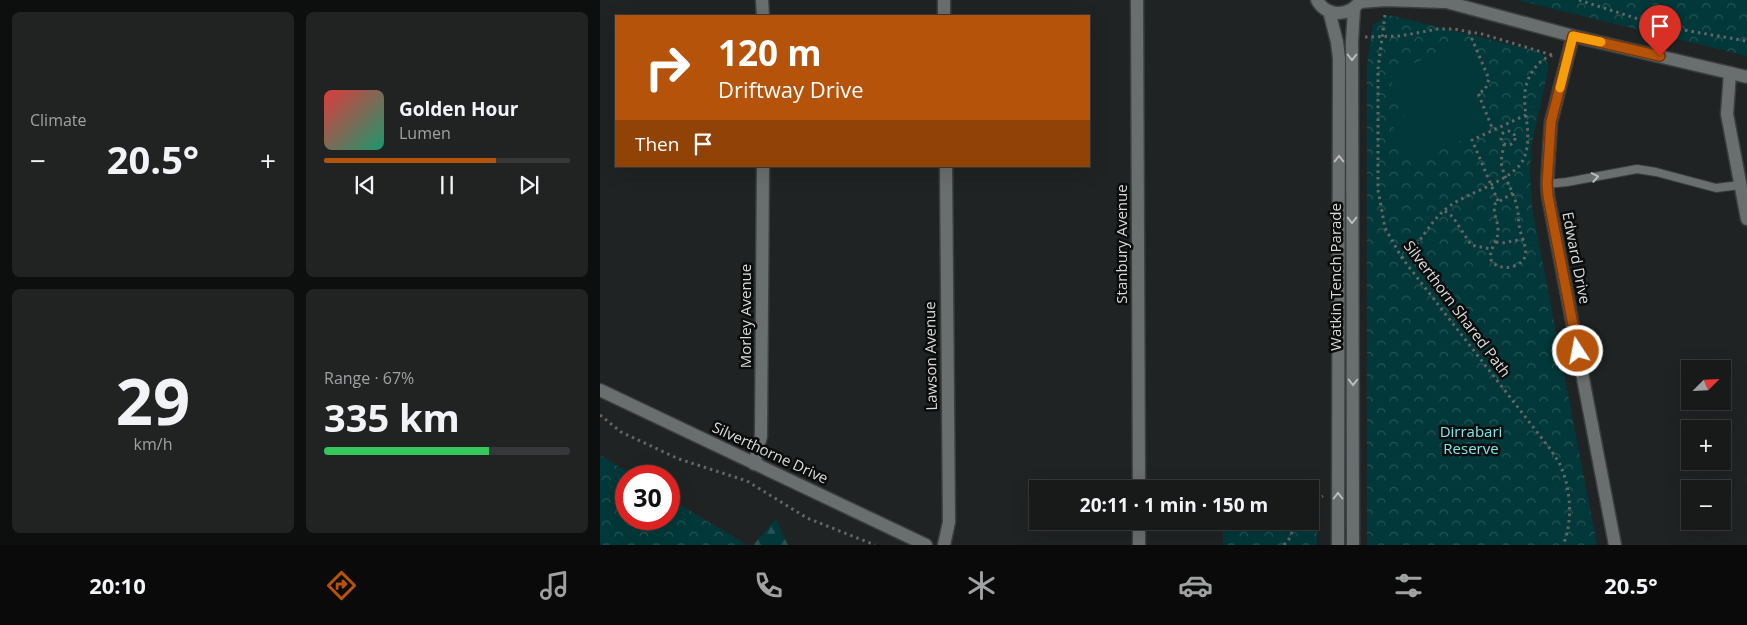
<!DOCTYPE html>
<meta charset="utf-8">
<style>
body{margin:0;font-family:"Open Sans",sans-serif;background:#212323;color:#f1f3f6;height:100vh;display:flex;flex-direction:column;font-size:19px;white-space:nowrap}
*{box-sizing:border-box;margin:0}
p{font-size:16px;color:#9fa1a2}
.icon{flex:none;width:28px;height:28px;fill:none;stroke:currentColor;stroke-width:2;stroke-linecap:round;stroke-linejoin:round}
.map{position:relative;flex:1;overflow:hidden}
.sheet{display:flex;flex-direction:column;gap:12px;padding:12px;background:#0d0e0e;width:600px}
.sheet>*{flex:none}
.guide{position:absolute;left:15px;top:15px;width:475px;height:152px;border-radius:0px;box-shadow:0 5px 20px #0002,0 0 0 1px #363839;background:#b45309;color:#fff;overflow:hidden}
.needle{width:32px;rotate:66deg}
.fabs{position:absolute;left:1081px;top:360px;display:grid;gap:10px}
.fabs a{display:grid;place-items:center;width:50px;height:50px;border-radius:0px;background:#181a1a;box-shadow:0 5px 20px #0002,0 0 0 1px #363839;font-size:25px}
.speed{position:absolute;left:15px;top:465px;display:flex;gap:10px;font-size:25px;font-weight:700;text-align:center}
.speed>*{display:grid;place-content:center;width:65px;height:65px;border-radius:50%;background:#181a1a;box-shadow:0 5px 20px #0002,0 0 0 1px #363839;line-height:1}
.speed .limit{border:8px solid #d22;background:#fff;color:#111}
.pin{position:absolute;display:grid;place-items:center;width:42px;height:42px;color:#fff;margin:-51px -21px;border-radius:50% 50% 50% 0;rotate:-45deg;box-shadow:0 0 5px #0007}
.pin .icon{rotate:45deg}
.me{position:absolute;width:55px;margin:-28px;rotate:349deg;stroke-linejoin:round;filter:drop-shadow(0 0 4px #0008)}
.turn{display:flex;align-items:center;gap:18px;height:105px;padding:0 20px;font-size:22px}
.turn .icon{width:65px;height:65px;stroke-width:2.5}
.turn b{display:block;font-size:35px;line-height:42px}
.then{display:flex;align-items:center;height:48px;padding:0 20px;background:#0003;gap:10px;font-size:19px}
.big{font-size:38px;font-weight:700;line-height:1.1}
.sheet .card{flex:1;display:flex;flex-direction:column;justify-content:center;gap:8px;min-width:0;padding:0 18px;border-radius:8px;background:#212323}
.sheet .dial{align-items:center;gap:0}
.dial b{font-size:65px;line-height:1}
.song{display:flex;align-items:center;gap:15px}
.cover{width:60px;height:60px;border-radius:8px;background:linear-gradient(135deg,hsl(0 70% 55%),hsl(160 70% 35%))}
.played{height:5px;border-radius:2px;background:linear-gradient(90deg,#b45309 70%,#363839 70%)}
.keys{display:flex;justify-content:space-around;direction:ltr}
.heat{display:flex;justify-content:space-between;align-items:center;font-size:28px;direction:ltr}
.charge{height:8px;border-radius:4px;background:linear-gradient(90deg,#34c759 67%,#363839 0)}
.sheet .tiles{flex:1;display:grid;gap:12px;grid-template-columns:repeat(2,1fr)}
.trip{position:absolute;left:429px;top:480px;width:290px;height:50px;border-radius:0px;background:#181a1a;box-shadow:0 5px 20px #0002,0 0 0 1px #363839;font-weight:700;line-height:50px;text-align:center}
.dock{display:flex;height:80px;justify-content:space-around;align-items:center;background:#0a0a0a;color:#9fa1a2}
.dock .icon{width:35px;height:35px}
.dock .active{color:#b45309}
.dock b{font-size:22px;color:#f1f3f6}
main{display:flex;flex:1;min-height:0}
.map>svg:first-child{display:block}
</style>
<main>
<section class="sheet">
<div class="tiles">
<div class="card"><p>Climate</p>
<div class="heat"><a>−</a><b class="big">20.5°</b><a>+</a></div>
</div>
<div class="card">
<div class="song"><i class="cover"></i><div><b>Golden Hour</b><p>Lumen</p></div></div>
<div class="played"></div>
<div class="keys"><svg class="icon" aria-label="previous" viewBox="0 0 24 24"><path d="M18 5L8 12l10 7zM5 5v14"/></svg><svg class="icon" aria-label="pause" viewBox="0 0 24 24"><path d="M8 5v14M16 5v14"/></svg><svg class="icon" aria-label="next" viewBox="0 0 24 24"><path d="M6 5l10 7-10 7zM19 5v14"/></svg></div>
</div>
<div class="card dial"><b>29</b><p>km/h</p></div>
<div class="card"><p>Range · 67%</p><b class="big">335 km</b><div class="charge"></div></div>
</div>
</section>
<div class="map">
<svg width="1147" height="545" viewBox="0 0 1147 545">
<defs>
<pattern id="forest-firs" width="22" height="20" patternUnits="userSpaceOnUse" patternTransform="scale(1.25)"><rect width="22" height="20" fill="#023839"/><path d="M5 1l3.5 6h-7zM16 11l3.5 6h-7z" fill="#265455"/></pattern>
<pattern id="park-crowns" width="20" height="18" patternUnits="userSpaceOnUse" patternTransform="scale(1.25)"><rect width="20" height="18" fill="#023839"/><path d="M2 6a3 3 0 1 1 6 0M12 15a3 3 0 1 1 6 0" fill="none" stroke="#265455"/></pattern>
</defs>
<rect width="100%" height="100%" fill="#202323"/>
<!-- forest -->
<path fill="url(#forest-firs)" d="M176,519L188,545H153Z"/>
<!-- park -->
<g fill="url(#park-crowns)">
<path d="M917,0H1147V56Z"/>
<path d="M789,15L941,52L949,66L932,143L930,170L932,207L997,545H767V65L773,25Z"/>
<path d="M0,455L34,476H26V519H69V498L147,545H0Z"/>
<path d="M710,493H717V545H623V521H710Z"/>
</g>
<!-- pitch -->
<path fill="#023839" d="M867,41L872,43L887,78L885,83L873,88L889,125L886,130L814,161L807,158L793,126L796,120L807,115L789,76L791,73Z"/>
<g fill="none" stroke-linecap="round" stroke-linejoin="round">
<defs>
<path id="service" d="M947,184L967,182L1037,169L1056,172L1116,188L1140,185"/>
<g id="minor">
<path d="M162,0L163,16"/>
<path d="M344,0V16"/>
<path d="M537,0L539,489"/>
<path d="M973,36L951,122L947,184L948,196L1015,545"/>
<path d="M1130,73L1127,114L1147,219"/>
<path d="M0,390L326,545"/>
<path d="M154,464L161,436L163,166"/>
<path d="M539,521V545"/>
<path d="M344,545L349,522L346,166"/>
</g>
<g id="tertiary">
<path d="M717,0C726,16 746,17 758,4"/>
<path d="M839,0L973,36L1147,77"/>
<path d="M760,2L786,0L844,2"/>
<path d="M729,11L737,42L739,58L738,545"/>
<path d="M753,545L752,41L754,9"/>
</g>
</defs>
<!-- service casing -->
<use href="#service" stroke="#3b3f3f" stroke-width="10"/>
<!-- minor casing -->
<use href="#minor" stroke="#3b3f3f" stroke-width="15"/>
<!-- tertiary casing -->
<use href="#tertiary" stroke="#3b3f3f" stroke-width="15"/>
<!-- path -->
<g stroke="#636666" stroke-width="3" stroke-dasharray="2.5 4" stroke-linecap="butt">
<path d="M979,0L1060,26L1147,41"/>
<path d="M785,15L778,69V190L785,228L802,258L951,450C954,456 959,461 961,467C971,490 973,522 963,545"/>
<path d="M869,32L889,79L885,90L878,93L893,130"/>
<path d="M765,37L800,36L838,29H854L882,34L952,55"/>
<circle cx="908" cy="138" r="7"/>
<path d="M904,144C903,151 900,161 902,167C906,181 914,193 917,207C919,215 918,223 920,230C924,245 933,259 914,266C905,269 899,267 892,263C887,249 897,245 898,232C899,222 892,213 895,204L913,193"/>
<path d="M898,201L872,140L926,115"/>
<path d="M845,211L853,217L871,245L891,249"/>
<path d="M896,242L902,243L924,239"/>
<path d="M802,258C806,254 812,250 816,245C828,230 835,216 851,205C870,192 916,179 924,158C933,136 923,114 925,93C926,77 938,59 953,55"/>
<path d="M0,415L21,432L79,459L147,481L207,518L275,545"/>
<path d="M710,502L723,496"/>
<path d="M684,545L689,539L697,521"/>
</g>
<!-- service -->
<use href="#service" stroke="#696e6e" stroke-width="8"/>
<!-- minor -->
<use href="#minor" stroke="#696e6e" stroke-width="12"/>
<!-- tertiary -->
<use href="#tertiary" stroke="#696e6e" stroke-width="12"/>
</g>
<!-- one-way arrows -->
<defs><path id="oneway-chevron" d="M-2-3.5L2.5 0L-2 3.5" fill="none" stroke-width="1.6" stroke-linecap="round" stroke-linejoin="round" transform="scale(1.25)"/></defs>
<g stroke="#b9bcbc">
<use href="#oneway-chevron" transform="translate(752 57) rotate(90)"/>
<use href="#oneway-chevron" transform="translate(739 159) rotate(-90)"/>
<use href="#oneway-chevron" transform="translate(995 177) rotate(-10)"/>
<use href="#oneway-chevron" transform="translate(752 220) rotate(90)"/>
<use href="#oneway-chevron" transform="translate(753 382) rotate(90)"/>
<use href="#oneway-chevron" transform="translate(738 496) rotate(-90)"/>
</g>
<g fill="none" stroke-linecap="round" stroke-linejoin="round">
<defs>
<path id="route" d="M978,351L948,196L947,184L951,122L973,36L1060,56"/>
</defs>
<!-- route casing -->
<use href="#route" stroke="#753606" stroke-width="12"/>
<!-- route -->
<use href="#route" stroke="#b45309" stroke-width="9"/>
<!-- slow -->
<path stroke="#f59e0b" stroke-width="9" d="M960,88L973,36L1001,42"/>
</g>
<g text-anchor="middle" stroke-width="5" stroke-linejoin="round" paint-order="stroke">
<!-- street labels -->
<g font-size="15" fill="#dbdddd" stroke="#0b0c0c">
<text transform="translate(522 244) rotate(-90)" y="5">Stanbury Avenue</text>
<text transform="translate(976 258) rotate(79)" y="5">Edward Drive</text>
<text transform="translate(736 277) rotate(-90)" y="5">Watkin Tench Parade</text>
<text transform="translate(857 309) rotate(53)" y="5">Silverthorn Shared Path</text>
<text transform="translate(146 316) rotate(-90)" y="5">Morley Avenue</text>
<text transform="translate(331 356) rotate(-91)" y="5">Lawson Avenue</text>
<text transform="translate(170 453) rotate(25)" y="5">Silverthorne Drive</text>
</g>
<!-- park labels -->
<g font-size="15" fill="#80e6e7" stroke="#0b0c0c">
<text x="871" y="437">Dirrabari<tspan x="871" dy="17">Reserve</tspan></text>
</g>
</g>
</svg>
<div class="fabs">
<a><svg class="needle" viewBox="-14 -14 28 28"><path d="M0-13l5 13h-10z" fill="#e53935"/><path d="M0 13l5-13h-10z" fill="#9fa1a2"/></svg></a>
<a>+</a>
<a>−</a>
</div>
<div class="speed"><div class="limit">30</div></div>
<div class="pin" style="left:1060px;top:56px;background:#d93025"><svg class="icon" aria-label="arrive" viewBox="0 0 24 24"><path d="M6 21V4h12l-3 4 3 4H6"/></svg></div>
<svg class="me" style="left:978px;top:351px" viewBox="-20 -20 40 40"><circle r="17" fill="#b45309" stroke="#fff" stroke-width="3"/><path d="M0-11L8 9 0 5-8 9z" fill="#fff"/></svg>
<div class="trip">20:11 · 1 min · 150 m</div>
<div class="guide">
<div class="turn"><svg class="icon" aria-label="right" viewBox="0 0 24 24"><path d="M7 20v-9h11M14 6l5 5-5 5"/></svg><div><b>120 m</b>Driftway Drive</div></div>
<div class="then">Then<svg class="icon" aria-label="arrive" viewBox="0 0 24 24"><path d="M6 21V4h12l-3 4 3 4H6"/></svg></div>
</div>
</div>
</main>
<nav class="dock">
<b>20:10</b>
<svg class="icon active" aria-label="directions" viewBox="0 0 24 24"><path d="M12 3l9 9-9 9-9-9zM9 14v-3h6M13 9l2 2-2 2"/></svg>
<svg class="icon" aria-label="music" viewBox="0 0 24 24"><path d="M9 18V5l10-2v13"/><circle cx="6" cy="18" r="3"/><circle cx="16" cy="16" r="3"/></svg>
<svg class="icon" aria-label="phone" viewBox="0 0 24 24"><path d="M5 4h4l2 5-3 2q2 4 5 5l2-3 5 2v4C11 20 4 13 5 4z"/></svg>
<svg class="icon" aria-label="climate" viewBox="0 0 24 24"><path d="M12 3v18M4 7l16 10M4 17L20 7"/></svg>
<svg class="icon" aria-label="car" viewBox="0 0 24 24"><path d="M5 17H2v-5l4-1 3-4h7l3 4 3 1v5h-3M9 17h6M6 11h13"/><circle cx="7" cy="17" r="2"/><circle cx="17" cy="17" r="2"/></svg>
<svg class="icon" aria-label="filters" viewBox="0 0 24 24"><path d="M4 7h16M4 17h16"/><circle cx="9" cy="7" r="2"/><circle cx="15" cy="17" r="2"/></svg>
<b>20.5°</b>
</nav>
